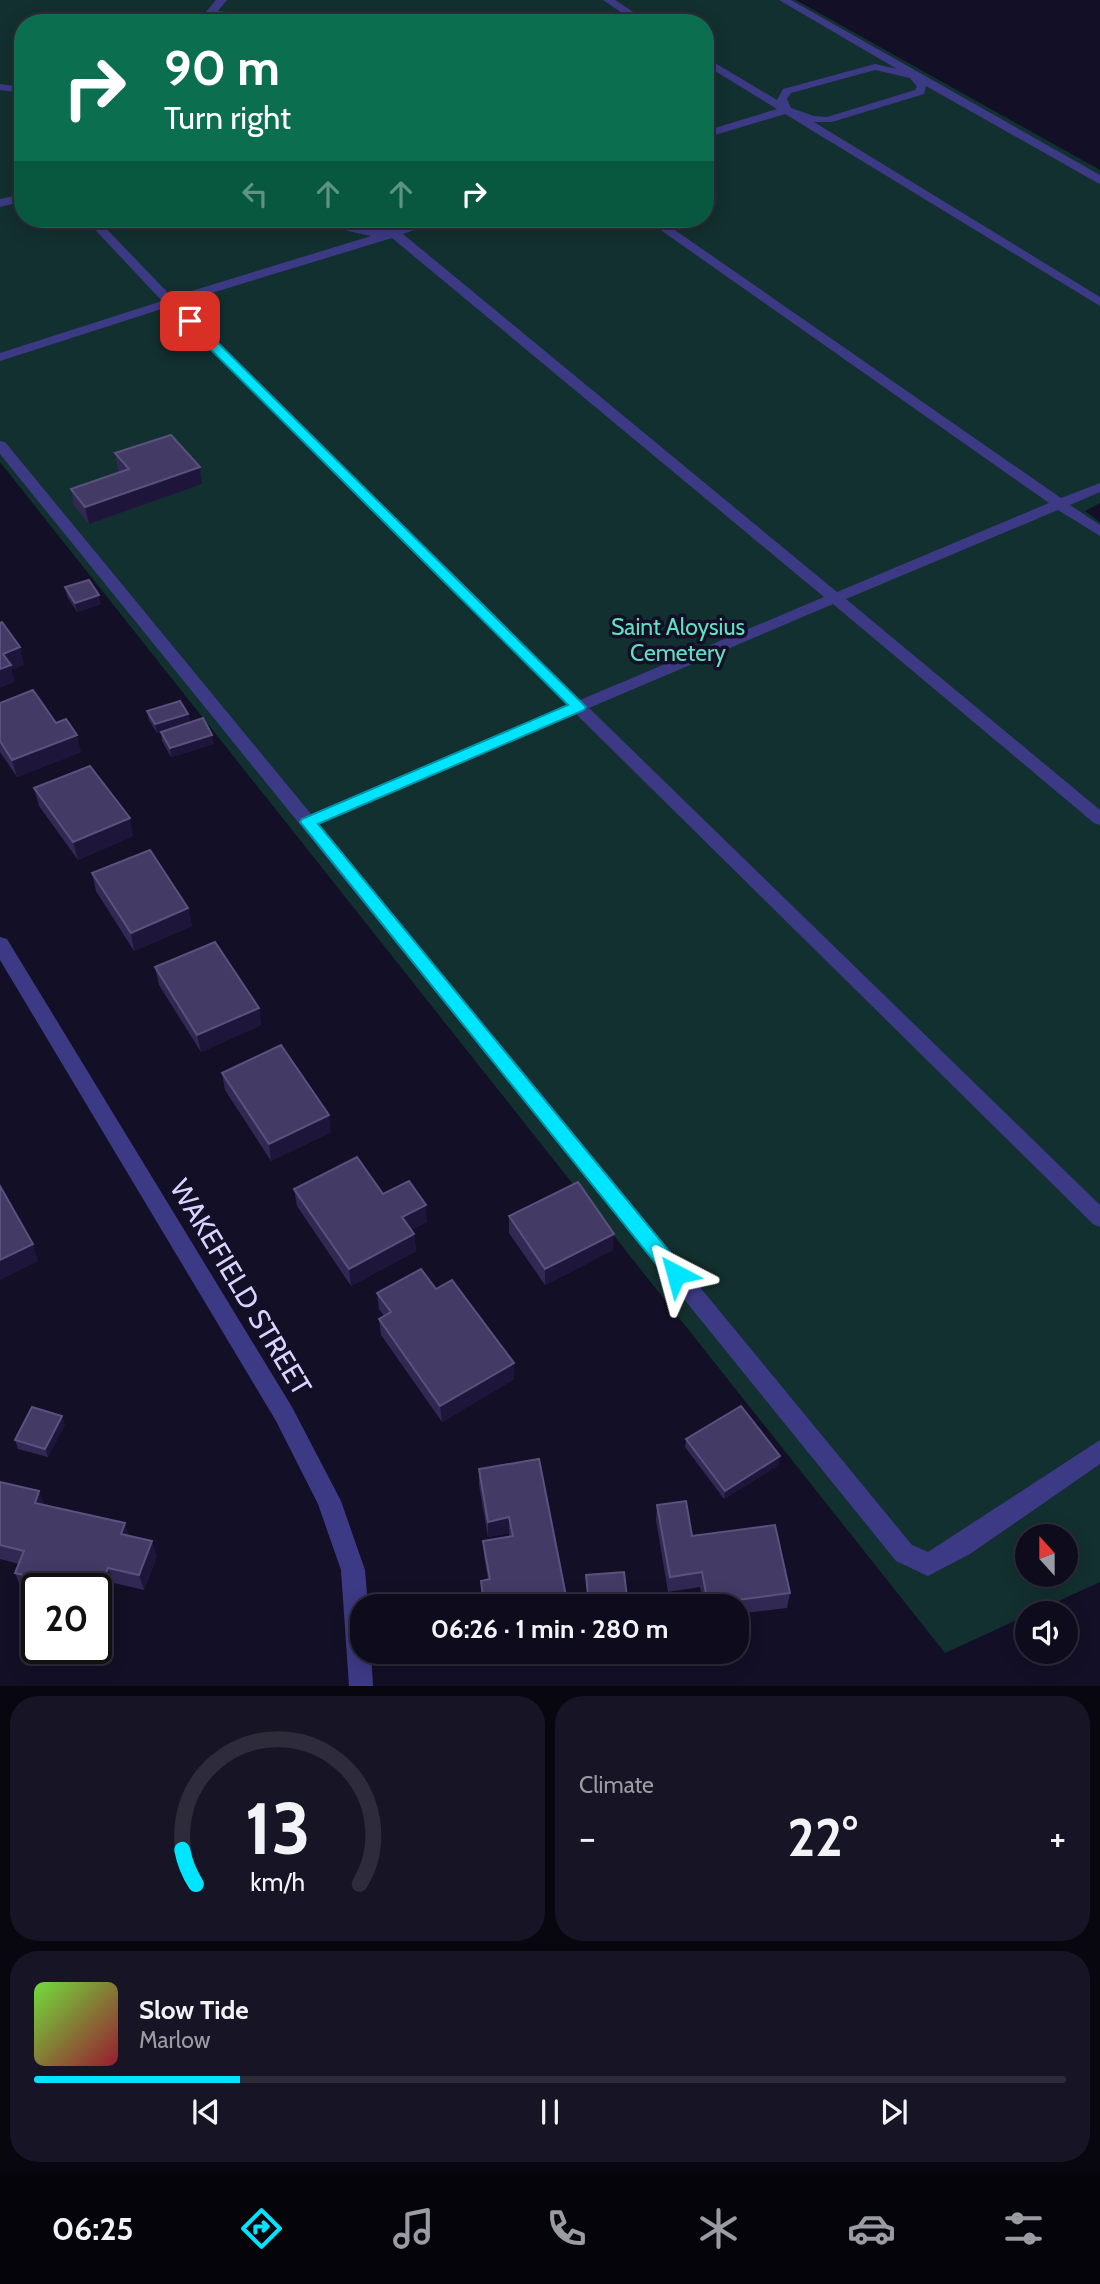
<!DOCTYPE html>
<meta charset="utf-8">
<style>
body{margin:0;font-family:Cabin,sans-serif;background:#171425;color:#f1f3f6;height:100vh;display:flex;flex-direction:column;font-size:26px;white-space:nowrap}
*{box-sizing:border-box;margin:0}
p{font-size:23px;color:#9b9ba3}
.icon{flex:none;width:38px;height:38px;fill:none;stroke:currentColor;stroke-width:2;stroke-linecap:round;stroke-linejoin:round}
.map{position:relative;height:1686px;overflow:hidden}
.side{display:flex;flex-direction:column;gap:10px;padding:10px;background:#08060f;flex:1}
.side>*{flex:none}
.banner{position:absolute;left:14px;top:14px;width:700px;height:214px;border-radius:28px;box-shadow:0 4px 18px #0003,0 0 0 2px #2e2b3b;background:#0b6e4f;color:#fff;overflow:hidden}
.needle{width:46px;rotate:339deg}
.tools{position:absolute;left:1015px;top:1524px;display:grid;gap:14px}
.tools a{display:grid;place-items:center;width:63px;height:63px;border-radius:50%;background:#0e0b1c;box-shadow:0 4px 18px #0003,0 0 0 2px #2e2b3b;font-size:35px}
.speed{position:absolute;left:21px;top:1573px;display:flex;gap:14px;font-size:35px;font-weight:700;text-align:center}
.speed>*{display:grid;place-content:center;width:91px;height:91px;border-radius:50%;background:#0e0b1c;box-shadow:0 4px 18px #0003,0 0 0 2px #2e2b3b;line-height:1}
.speed .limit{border:4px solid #111;border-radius:10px;background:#fff;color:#111}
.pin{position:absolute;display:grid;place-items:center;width:60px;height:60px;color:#fff;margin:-30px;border-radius:14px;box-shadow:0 4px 10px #0006}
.me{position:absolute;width:77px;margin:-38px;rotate:321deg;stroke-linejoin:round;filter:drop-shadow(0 0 5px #0008)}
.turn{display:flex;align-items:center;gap:24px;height:147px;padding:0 35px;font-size:32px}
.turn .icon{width:91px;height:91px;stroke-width:2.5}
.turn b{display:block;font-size:49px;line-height:60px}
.lanes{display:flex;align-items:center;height:66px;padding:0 35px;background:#0003;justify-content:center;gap:35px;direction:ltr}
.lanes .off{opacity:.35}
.big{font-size:52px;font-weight:800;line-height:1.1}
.side .tile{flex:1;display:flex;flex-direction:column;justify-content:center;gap:10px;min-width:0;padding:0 24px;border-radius:28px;background:#171425}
.side .dial{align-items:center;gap:0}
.dial svg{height:182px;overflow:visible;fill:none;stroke:#2e2b3b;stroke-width:7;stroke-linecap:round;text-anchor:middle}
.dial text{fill:#f1f3f6;stroke:none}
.song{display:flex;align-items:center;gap:21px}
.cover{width:84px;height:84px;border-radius:10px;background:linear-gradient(135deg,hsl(100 70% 55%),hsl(350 70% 35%))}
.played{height:7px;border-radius:4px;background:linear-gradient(90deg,#00e5ff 20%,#2e2b3b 20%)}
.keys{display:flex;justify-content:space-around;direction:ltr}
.heat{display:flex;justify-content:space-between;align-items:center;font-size:38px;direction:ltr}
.side .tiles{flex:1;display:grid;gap:10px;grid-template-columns:1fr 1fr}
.tile:last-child{grid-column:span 2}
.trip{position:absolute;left:350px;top:1594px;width:399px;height:70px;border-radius:28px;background:#0e0b1c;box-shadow:0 4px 18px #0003,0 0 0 2px #2e2b3b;font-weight:800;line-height:70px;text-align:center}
.tabs{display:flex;height:112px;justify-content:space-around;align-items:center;background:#06040b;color:#9b9ba3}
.tabs .icon{width:49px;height:49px}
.tabs .on{color:#00e5ff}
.tabs b{font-size:32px;color:#f1f3f6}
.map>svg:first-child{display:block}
</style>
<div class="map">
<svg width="1100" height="1686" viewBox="0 0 1100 1686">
<rect width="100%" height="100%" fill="#130f26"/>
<!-- green -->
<path fill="#12302f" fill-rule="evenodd" d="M0,0H796L1100,170V503L1085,511L1100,522V1582L945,1653L0,462ZM23,23H705V219H23ZM1027,1536H1066V1575H1027Z"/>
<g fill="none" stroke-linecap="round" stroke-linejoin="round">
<!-- service -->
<g fill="#3d3a85" fill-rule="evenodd">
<path d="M216,0H227L218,11L296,20L301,23H267L206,15L205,13Z"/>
<path d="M603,0H615L650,23H637Z"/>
<path d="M779,0H791L1100,175V184L1096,182L926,86L924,94L832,122H814L1100,297V306L785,114L705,138V131L777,109L705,65V57L777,100L783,89L875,64L897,69ZM875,70L910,78L917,87L915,90L827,117L814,116L791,108L787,99L791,93Z"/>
<path d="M0,84L23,87V93L0,90Z"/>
<path d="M23,194V201L0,207V199Z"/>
<path d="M85,219H97L172,297L371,236L348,231L337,219C355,219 364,230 386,229C398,229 399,219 417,219L413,223L427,219H445L403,234L837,592L1049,503L645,219H659L1061,498L1100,483V492L1070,505L1100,525V536L1058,510L846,599L1100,810V825L1094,823L833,604L589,708L1100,1205V1227L1093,1224L576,714L319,824L912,1545L928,1552L1100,1440V1464L970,1554L928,1576L896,1561L0,454V441L5,442L311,814L567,705L168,307L0,361V353L162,301ZM392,238L824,597L580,700L179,303Z"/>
</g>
<!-- minor -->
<path fill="#3d3a85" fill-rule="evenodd" d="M0,937L7,939L292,1407L341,1501L365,1570L368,1606H362V1652H371L373,1686H349L341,1570L318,1504L276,1421L0,960Z"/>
</g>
<!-- wall -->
<g fill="#312854">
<path d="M115,453L200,467L202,484L89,524L74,506L71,489L120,472L118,470Z"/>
<path d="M65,587L101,604L77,612L67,596Z"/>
<path d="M0,703L56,723L81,752L17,777L0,752Z"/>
<path d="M147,711L188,714L190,723L214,744L171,757L162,741L161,732L157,733L149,720Z"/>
<path d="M34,788L133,836L78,860L39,806Z"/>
<path d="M92,873L188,908L192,926L134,951L96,891Z"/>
<path d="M155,967L259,1008L261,1025L201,1052L159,985Z"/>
<path d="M222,1073L331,1132L271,1161L225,1090Z"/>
<path d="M294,1189L383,1194L427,1222L411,1230L414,1234L416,1251L351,1286L297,1206Z"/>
<path d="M509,1216L613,1250L545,1285L509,1233Z"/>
<path d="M436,1289L514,1379L442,1422L381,1335L379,1319L384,1316L379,1309L377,1293Z"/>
<path d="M65,1424L48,1457L18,1449L15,1440Z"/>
<path d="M686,1439L779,1465L724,1499L685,1447Z"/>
<path d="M479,1469L568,1606H483L481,1581L488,1579L484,1557L483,1541L510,1537L509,1533L488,1537L479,1485Z"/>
<path d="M0,1482L45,1505L129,1536L157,1556L144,1590L114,1583L104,1607L96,1605V1589H37V1591L21,1588L15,1573L19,1564L0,1559Z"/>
<path d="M657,1505L692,1536L790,1593L787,1608L737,1614V1606H704L700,1587L668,1592L656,1520Z"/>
</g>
<!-- shaded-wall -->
<g fill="#1d163a">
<path d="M200,467L202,484L89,524L85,507Z"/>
<path d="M99,595L101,604L77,612L75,603Z"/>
<path d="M20,647L24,665L12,670L15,682L0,688V669L3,654Z"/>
<path d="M188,714L190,723L157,733L155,724Z"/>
<path d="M77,735L81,752L17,777L12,760Z"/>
<path d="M212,735L214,744L171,757L170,748Z"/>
<path d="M130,818L133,836L78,860L73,842Z"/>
<path d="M188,908L192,926L134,951L131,933Z"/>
<path d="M259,1008L261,1025L201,1052L197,1035Z"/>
<path d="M329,1115L331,1132L271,1161L269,1144Z"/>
<path d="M426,1205L427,1222L404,1234L402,1217Z"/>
<path d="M414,1234L416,1251L351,1286L349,1269Z"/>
<path d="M614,1234L613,1250L545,1285V1269Z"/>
<path d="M33,1244L38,1261L0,1280V1260Z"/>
<path d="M514,1363V1379L442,1422L440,1406Z"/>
<path d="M62,1416L65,1424L48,1457L45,1449Z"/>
<path d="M780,1456L779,1465L724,1499L725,1491Z"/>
<path d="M39,1491L45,1506L35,1503Z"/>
<path d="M509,1517V1533L488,1537V1522Z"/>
<path d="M125,1523L130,1538L121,1534Z"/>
<path d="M152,1541L157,1556L144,1590L139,1575Z"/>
<path d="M108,1568L114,1583L104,1607L98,1592Z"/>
</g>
<!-- building -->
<g fill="#433a66" stroke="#5a527e" stroke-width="2">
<path d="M171,435L200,467L85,507L71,489L129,469L115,453Z"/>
<path d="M89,580L99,595L75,603L65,587Z"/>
<path d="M2,622L20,647L3,654L11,665L0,669V623Z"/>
<path d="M33,690L56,723L66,719L77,735L12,760L0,741V703Z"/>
<path d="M180,701L188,714L155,724L147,711Z"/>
<path d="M203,718L212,735L170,748L161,732Z"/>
<path d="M90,766L130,818L73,842L34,788Z"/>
<path d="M150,850L188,908L131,933L92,873Z"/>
<path d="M215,942L259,1008L197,1035L155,967Z"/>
<path d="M281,1045L329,1115L269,1144L222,1073Z"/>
<path d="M357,1157L383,1194L409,1181L426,1205L402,1217L414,1234L349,1269L294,1189Z"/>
<path d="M578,1182L614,1234L545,1269L509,1216Z"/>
<path d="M0,1186L33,1244L0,1260Z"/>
<path d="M421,1269L436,1289L452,1280L514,1363L440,1406L379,1319L391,1312L377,1293Z"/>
<path d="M741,1406L780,1456L725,1491L686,1439Z"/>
<path d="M32,1407L62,1416L45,1449L15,1440Z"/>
<path d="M539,1459L568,1606H496L494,1595L483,1597L481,1581L490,1579L483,1541L513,1536L509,1517L488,1522L479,1469Z"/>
<path d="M0,1482L39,1491L35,1503L125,1523L121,1534L152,1541L139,1575L108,1568L98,1592H96V1589H85L15,1573L24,1551L0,1545Z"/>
<path d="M686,1501L692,1536L775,1525L790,1593L708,1604L702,1572L670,1577L657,1505Z"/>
<path d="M624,1572L628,1606H589L586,1575Z"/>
</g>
<!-- route -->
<path fill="#00e5ff" stroke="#0095a6" stroke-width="2" d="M185,319H194L586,707L584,710L318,824L683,1268L686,1274L683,1280L676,1282L669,1280L300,822L302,819L568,705L185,324Z"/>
<g text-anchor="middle" stroke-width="7" stroke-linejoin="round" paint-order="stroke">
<!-- park labels -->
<g font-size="23" fill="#5fe0c0" stroke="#130f26">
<text x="678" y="635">Saint Aloysius<tspan x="678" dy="26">Cemetery</tspan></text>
</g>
<!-- near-street labels -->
<g font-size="28" fill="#d9d4ff" stroke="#130f26">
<text transform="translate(241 1287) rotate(59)" y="10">WAKEFIELD STREET</text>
</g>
</g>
</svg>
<div class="tools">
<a><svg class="needle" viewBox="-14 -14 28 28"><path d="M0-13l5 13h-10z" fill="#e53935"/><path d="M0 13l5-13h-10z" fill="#9b9ba3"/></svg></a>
<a><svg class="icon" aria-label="sound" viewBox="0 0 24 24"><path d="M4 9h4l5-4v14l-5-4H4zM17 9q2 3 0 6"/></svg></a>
</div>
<div class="speed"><div class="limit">20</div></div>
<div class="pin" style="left:190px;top:321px;background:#d93025"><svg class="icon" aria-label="arrive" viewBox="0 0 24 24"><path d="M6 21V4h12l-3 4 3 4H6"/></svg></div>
<svg class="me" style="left:676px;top:1274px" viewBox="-20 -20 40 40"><path d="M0-17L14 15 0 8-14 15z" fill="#00e5ff" stroke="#fff" stroke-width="4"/></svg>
<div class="trip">06:26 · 1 min · 280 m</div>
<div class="banner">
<div class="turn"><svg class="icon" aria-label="right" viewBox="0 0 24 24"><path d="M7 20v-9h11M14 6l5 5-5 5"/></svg><div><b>90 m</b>Turn right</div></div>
<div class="lanes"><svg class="icon off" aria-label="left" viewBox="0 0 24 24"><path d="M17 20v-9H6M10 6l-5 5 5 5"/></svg><svg class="icon off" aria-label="ahead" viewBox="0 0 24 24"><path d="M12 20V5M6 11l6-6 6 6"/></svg><svg class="icon off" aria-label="ahead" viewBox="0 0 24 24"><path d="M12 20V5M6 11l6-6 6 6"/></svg><svg class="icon" aria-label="right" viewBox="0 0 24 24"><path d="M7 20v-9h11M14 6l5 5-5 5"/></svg></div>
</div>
</div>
<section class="side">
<div class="tiles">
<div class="tile dial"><svg viewBox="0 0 100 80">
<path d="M14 69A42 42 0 1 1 86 69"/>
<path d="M14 69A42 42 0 0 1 8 54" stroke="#00e5ff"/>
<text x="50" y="56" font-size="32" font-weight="700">13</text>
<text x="50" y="72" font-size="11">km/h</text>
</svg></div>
<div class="tile"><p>Climate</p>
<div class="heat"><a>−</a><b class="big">22°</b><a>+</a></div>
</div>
<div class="tile">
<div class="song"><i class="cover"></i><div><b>Slow Tide</b><p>Marlow</p></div></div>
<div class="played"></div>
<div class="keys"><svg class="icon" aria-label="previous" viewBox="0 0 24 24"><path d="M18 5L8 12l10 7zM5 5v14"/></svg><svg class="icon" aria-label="pause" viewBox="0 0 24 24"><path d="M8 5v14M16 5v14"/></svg><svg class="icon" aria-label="next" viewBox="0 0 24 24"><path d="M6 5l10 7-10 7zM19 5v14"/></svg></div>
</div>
</div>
</section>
<nav class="tabs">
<b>06:25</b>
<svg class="icon on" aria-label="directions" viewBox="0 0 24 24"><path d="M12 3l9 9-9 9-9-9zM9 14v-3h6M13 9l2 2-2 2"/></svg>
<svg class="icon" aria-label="music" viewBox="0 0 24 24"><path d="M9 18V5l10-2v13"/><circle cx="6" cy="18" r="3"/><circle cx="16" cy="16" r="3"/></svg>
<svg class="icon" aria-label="phone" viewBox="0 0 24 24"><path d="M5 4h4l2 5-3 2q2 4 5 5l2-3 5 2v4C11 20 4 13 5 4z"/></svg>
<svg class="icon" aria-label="climate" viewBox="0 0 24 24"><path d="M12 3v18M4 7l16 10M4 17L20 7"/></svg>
<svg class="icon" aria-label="car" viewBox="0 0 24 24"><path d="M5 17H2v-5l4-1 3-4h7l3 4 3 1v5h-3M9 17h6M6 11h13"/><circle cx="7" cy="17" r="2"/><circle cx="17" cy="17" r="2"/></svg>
<svg class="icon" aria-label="filters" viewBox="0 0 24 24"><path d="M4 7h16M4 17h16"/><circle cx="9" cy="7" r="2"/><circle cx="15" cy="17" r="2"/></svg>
</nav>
